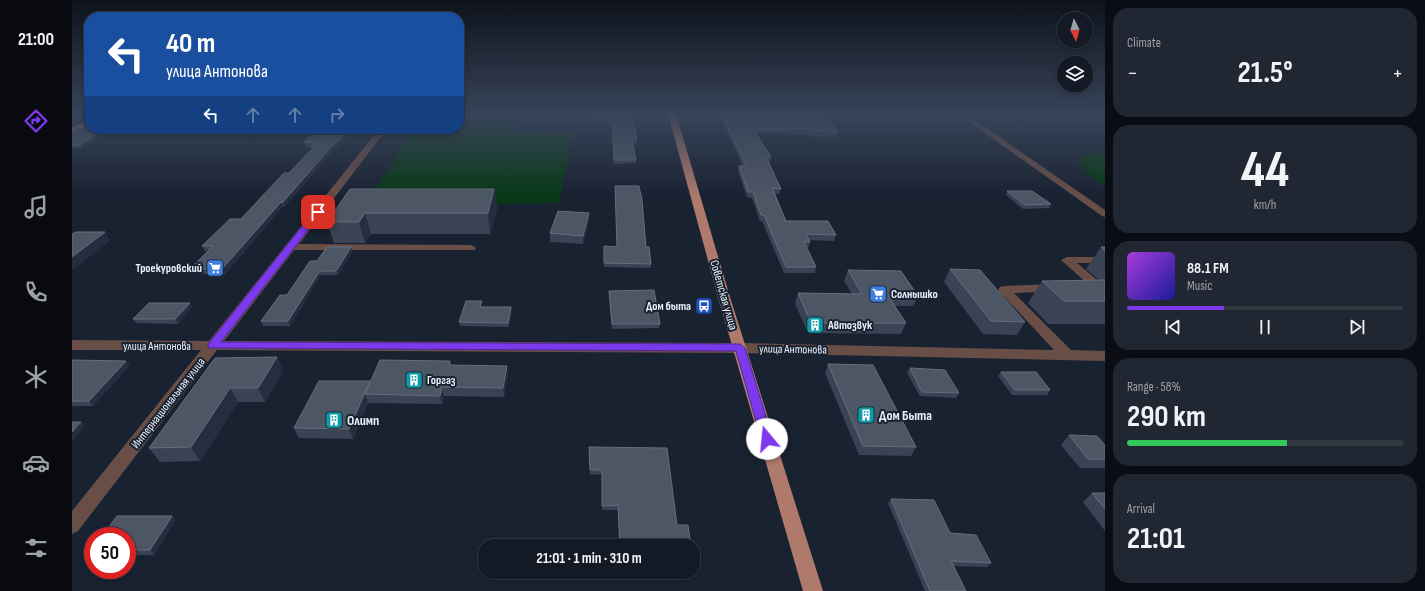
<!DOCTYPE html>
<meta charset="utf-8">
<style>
body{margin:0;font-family:"Sofia Sans Condensed",sans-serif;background:#202732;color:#f1f3f6;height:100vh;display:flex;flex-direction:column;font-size:15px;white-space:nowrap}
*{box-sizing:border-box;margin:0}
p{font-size:13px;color:#9da1a7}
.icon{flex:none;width:22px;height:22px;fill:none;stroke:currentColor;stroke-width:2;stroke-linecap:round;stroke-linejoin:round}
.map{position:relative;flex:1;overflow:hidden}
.panel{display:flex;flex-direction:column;gap:8px;padding:8px;background:#0a0e14;width:320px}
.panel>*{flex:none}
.guide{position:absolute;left:12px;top:12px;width:380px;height:122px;border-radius:16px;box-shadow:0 2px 6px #0003,0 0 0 1px #323842;background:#1a4fa0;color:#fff;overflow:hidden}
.needle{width:26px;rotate:174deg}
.tools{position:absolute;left:985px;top:12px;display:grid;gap:8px}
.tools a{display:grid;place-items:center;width:36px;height:36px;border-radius:50%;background:#131a25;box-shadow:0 2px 6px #0003,0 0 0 1px #323842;font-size:20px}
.speed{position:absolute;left:12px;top:527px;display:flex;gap:8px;font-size:20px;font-weight:700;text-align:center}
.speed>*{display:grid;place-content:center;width:52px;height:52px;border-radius:50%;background:#131a25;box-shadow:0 2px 6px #0003,0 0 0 1px #323842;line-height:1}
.speed .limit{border:6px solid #d22;background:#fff;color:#111}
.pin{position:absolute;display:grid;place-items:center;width:34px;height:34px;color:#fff;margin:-17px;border-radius:8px;box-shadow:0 2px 6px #0006}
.me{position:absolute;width:44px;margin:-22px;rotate:343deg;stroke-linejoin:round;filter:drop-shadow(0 0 3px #0008)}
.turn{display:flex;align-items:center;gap:14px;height:84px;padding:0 16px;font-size:18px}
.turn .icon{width:52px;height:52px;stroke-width:2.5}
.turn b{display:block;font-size:28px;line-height:34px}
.lanes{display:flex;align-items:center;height:38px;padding:0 16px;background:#0003;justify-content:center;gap:20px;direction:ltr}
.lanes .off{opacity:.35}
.big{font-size:30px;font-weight:700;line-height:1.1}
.panel .tile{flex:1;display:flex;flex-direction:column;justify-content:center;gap:6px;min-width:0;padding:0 14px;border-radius:16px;background:#202732}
.panel .dial{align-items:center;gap:0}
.dial b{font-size:52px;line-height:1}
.song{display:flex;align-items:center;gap:12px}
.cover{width:48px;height:48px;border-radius:6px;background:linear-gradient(135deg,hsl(280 70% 55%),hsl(240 70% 35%))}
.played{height:4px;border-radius:2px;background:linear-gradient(90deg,#7c3aed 35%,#323842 35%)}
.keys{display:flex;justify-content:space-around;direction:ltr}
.heat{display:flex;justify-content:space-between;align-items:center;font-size:22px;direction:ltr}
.charge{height:6px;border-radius:3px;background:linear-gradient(90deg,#34c759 58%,#323842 0)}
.trip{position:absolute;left:406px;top:539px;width:222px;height:40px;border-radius:16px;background:#131a25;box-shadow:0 2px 6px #0003,0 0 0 1px #323842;font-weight:700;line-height:40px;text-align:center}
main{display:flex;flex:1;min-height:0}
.tab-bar{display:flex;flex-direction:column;width:72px;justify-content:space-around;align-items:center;background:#080a0f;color:#9da1a7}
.tab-bar .icon{width:28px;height:28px}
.tab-bar .active{color:#7c3aed}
.tab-bar b{font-size:18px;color:#f1f3f6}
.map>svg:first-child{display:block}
</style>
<main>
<nav class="tab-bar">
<b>21:00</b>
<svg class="icon active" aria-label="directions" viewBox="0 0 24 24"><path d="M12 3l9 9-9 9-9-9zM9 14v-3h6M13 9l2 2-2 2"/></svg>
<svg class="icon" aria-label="music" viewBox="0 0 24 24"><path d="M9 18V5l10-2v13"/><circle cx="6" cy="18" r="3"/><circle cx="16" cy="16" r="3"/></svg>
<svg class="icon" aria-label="phone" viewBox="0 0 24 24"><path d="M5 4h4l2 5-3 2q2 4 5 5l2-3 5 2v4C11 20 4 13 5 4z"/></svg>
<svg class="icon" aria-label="climate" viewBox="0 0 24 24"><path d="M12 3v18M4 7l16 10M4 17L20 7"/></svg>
<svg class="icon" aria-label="car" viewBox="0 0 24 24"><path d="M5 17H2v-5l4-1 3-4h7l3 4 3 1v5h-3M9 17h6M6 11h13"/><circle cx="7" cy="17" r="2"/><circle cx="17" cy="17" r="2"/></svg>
<svg class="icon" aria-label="filters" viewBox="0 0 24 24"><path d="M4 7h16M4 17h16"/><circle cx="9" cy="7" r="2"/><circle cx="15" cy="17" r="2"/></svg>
</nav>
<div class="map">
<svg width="1033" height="591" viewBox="0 0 1033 591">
<rect width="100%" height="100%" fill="#192231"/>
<!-- green -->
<g fill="#083817">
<path d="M387,114H448L444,132L501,133L487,203L292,206L342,129H387Z"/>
<path d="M1017,153H1033V187L1021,179L1005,162Z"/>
</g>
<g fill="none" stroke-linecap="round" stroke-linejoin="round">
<!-- minor -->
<g fill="#694e47" fill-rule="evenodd">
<path d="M886,114H894L1033,210V217L1030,216Z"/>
<path d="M307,129H315L227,244L399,245L404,248L403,250H222L152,341L668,343L982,350L926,290L928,287L932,286L981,284L985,285L987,288L985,291L942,293L999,350L1033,351V361L668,353L145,350L6,531L0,534V511L129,350H0V340L137,341Z"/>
<path d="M995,257H1033V263H1005L1030,284L1032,287L1030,290H1017L1015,287L1017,285L989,260Z"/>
</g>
<!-- major -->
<g fill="#af7a6b" fill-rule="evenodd">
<path d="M596,114H604L658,297L751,591H731L646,297Z"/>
<path d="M17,120V125L0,132V127Z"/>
</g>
</g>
<!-- wall -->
<g fill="#3a4353">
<path d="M520,114H560L565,139V143H561L564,160V163L542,164L540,123H523V115H520Z"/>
<path d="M647,114H752L765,132L764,137L738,136L736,134L684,133L699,157L698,162H697L709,189L707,194H703L714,221L764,235L762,241L737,240L738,242L736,248H735L744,267L743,273H712L690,221H688L680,198L675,197L666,171L667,166H671Z"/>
<path d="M17,129H36L37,132L10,148H0V132Z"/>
<path d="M275,137L261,151L213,206H211L153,274H121L118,269L136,251H133L130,246L169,219L217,173L239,149V147H234L232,142Z"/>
<path d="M278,189H422L425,209L418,234H299L293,243H262L255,222Z"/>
<path d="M543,190L574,247L579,264V268L532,267V246L545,247Z"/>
<path d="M935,191L979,204L977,208L951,209L934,195Z"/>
<path d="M517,221L511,244L478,242V233Z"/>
<path d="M279,247L280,252L266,275H249L218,326H191L189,321L215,295L245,261Z"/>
<path d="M1029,247H1033V324H976L956,303L970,281L1027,280L1014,269Z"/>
<path d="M878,269L953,322L945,335L911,334L872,282Z"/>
<path d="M776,270L846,296L841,306H823L834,323L829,334L736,333L723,304L726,293L780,294L772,281Z"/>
<path d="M537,291L588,324L587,328L540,329Z"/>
<path d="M410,306V307H439L440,312L437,327L388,326L387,322Z"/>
<path d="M120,307L106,324L64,323L61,319Z"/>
<path d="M205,357L211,371L193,402H166L128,461L88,462L77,448L143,358Z"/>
<path d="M0,360L54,361L58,365L21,406H0Z"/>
<path d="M378,361L379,365L436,375L432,397L372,396L370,404L296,403L281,439L227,438L222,428L299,382Z"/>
<path d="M756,364L844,447L839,456L787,455L753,373Z"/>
<path d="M838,368L887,393L884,398L848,396L835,373Z"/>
<path d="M929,372L978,390L975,395H940L926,376Z"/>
<path d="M997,435L1033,445V468H1008L989,445Z"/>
<path d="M517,452L605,525L619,546H547L546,510H530V474L518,475Z"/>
<path d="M1020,493H1033V531L1011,502Z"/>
<path d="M819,499L878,533L919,563L915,567L882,566L894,591H853L816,503Z"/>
<path d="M100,516L103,520L82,555H55V536Z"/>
</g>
<!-- shaded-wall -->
<g fill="#252e3e">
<path d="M34,129H36L37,132L10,148L8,145Z"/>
<path d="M277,129H282L275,137L261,151L213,206L211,202L259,147Z"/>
<path d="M422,189L425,209L418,234L416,213Z"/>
<path d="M209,202L211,206L153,274L150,269Z"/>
<path d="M293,213L299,234L293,243L287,222Z"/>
<path d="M517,213V221L511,244V236Z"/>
<path d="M33,232L38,241L0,270V257Z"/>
<path d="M279,247L280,252L266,275L264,271Z"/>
<path d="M248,271L249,275L218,326L216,321Z"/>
<path d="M118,303L120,307L106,324L103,319Z"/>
<path d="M439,307L440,312L437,327L436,323Z"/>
<path d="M205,357L211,371L193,402L186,388Z"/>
<path d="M54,361L58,365L21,406L17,401Z"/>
<path d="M435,366L436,375L432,397L431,388Z"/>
<path d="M298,381L293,394L296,403L281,439L277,429Z"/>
<path d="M370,387L372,396L370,404L368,396Z"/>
<path d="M158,388L166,402L128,461L119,447Z"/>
<path d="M9,422L13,426L0,442V432Z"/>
<path d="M100,516L103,520L82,555L78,550Z"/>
</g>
<!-- building -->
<g fill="#4d5665" stroke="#666e7c">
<path d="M523,114H560L565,139H560L564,160H542L540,120H523Z"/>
<path d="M649,114H752L765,132L739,131L737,129H681L699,157H694L709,189L700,188L714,221H756L764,235L734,234L738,242H732L744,267H714L692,215H689L681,192H676L667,166H674Z"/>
<path d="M7,128H17V129H34L8,145H0V132Z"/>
<path d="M245,129H277L274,133L259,147L211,202H209L150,269H118L141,246H130L158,219H169L212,173H217L242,147H239L243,143L232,142Z"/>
<path d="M543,186H567L570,200L574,247H577L579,264L532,263V246L545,247Z"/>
<path d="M278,189H422L416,213H293L287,222H255Z"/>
<path d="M935,191H960L979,204L953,205Z"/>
<path d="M486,211L517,213L511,236L478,233Z"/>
<path d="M4,232H33L0,257V234Z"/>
<path d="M255,247H279L264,271H248L216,321H189L208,295H215L238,261H245Z"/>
<path d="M1029,247H1033V251Z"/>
<path d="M878,269L908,270L953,322L919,321Z"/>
<path d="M776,270L829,271L846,296H816L834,323H739L726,293L790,294Z"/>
<path d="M1033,280V301H992L970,281Z"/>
<path d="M582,290L588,324H540L537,291Z"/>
<path d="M394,301H410L408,307H439L436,323L387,322Z"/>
<path d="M77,303H118L103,319H61Z"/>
<path d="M205,357L186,388H158L119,447L77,448L143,358Z"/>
<path d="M0,360L54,361L17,401H0Z"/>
<path d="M308,360L378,361L377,365L435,366L431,388L370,387L368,396L293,394Z"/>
<path d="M756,364L801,365L844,447L791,446Z"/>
<path d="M838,368L873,370L887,393L850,392Z"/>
<path d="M929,372H964L978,390H943Z"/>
<path d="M247,381H298L277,429L222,428Z"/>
<path d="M0,422H9L0,432Z"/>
<path d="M997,435L1025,436L1033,445V459H1016Z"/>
<path d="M517,447L595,448L605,525H616L619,546H548L546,505L530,506V470H518Z"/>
<path d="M1020,493H1033V509Z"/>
<path d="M819,499L862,500L878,533L904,535L919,563L879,561L894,591H858Z"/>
<path d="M45,516H100L78,550H55V536H30Z"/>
</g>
<!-- sky -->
<linearGradient id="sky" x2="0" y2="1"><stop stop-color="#0e131b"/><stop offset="0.58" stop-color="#38445a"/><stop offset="1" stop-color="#38445a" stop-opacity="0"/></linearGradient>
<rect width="1033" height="197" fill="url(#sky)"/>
<!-- route -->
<path fill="#7c3aed" stroke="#51269a" d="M243,210H246L250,212L149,342L668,344L673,348L701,439L699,442L695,444L691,442L689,439L664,351L137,348L136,346L137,343Z"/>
<!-- icons -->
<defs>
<symbol id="supermarket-square" viewBox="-11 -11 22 22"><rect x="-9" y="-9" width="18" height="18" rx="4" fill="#3f7fe0" stroke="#192231"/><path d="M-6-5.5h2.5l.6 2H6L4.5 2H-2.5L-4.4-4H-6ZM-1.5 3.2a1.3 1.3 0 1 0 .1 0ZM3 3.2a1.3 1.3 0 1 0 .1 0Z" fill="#fff"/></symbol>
<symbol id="bus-square" viewBox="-11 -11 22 22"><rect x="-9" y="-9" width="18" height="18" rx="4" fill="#1a4fb4" stroke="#192231"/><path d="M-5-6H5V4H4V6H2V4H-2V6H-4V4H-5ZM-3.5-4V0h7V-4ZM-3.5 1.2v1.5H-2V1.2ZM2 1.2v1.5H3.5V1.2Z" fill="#fff"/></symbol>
<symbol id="building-square" viewBox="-11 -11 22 22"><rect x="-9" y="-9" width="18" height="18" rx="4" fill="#0f9aa8" stroke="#192231"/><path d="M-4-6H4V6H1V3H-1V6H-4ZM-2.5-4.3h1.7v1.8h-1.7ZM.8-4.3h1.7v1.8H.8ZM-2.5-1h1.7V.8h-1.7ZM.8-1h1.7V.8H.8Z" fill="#fff"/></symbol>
</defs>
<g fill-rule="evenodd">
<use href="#supermarket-square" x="133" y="258" width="20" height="20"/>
<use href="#supermarket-square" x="796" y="284" width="20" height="20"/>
<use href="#bus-square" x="622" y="296" width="20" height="20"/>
<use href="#building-square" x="733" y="315" width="20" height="20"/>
<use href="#building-square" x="332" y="370" width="20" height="20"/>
<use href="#building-square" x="784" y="405" width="20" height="20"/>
<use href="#building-square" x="252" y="410" width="20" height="20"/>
</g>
<g text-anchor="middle" stroke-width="4" stroke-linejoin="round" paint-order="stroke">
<!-- poi labels -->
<g font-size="12" font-weight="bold" fill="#eaf0fb" stroke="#192231" text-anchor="start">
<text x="130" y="272" text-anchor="end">Троекуровский</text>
<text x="819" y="298">Солнышко</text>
<text x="619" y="310" text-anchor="end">Дом быта</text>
<text x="756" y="329">Автозвук</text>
<text x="355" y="384">Горгаз</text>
</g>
<!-- street labels -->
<g font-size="12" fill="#eaf0fb" stroke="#192231">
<text transform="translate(652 295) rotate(74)" y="4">Советская улица</text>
<text x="85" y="350">улица Антонова</text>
<text transform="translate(721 349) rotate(1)" y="4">улица Антонова</text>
<text transform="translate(96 403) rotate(-52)" y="4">Интернациональная улица</text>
</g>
<!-- near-poi labels -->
<g font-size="14" font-weight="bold" fill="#eaf0fb" stroke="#192231" text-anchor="start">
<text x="807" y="420">Дом Быта</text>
<text x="275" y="425">Олимп</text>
</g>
</g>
</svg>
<div class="tools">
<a><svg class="needle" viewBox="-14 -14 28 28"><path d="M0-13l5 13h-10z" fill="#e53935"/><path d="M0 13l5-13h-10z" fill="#9da1a7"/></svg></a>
<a><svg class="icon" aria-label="layers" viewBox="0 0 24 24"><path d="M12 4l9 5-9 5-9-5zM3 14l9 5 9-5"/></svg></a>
</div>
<div class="speed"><div class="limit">50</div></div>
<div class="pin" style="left:246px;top:212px;background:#d93025"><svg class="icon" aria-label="arrive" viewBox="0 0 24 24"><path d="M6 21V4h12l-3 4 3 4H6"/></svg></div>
<svg class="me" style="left:695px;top:439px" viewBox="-20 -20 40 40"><circle r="19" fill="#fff"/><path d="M0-13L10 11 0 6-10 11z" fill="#7c3aed"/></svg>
<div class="trip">21:01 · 1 min · 310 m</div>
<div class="guide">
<div class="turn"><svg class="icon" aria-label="left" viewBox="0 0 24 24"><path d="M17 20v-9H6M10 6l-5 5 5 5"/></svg><div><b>40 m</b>улица Антонова</div></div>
<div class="lanes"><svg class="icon" aria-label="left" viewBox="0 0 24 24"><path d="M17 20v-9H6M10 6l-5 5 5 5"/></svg><svg class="icon off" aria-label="ahead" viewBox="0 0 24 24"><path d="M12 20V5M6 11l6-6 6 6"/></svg><svg class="icon off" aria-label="ahead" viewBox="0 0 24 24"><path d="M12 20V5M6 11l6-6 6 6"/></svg><svg class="icon off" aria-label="right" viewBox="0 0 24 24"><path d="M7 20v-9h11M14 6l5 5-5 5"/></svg></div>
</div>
</div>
<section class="panel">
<div class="tile"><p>Climate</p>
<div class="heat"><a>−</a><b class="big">21.5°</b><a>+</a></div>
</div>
<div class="tile dial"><b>44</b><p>km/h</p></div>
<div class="tile">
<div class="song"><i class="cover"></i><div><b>88.1 FM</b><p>Music</p></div></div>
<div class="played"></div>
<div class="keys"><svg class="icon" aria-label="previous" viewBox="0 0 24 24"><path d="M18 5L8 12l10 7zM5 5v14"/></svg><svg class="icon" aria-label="pause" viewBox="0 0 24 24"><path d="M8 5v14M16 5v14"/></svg><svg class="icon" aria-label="next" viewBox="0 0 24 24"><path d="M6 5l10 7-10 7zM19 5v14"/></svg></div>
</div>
<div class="tile"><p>Range · 58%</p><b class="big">290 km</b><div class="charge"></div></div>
<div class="tile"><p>Arrival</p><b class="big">21:01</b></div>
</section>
</main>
